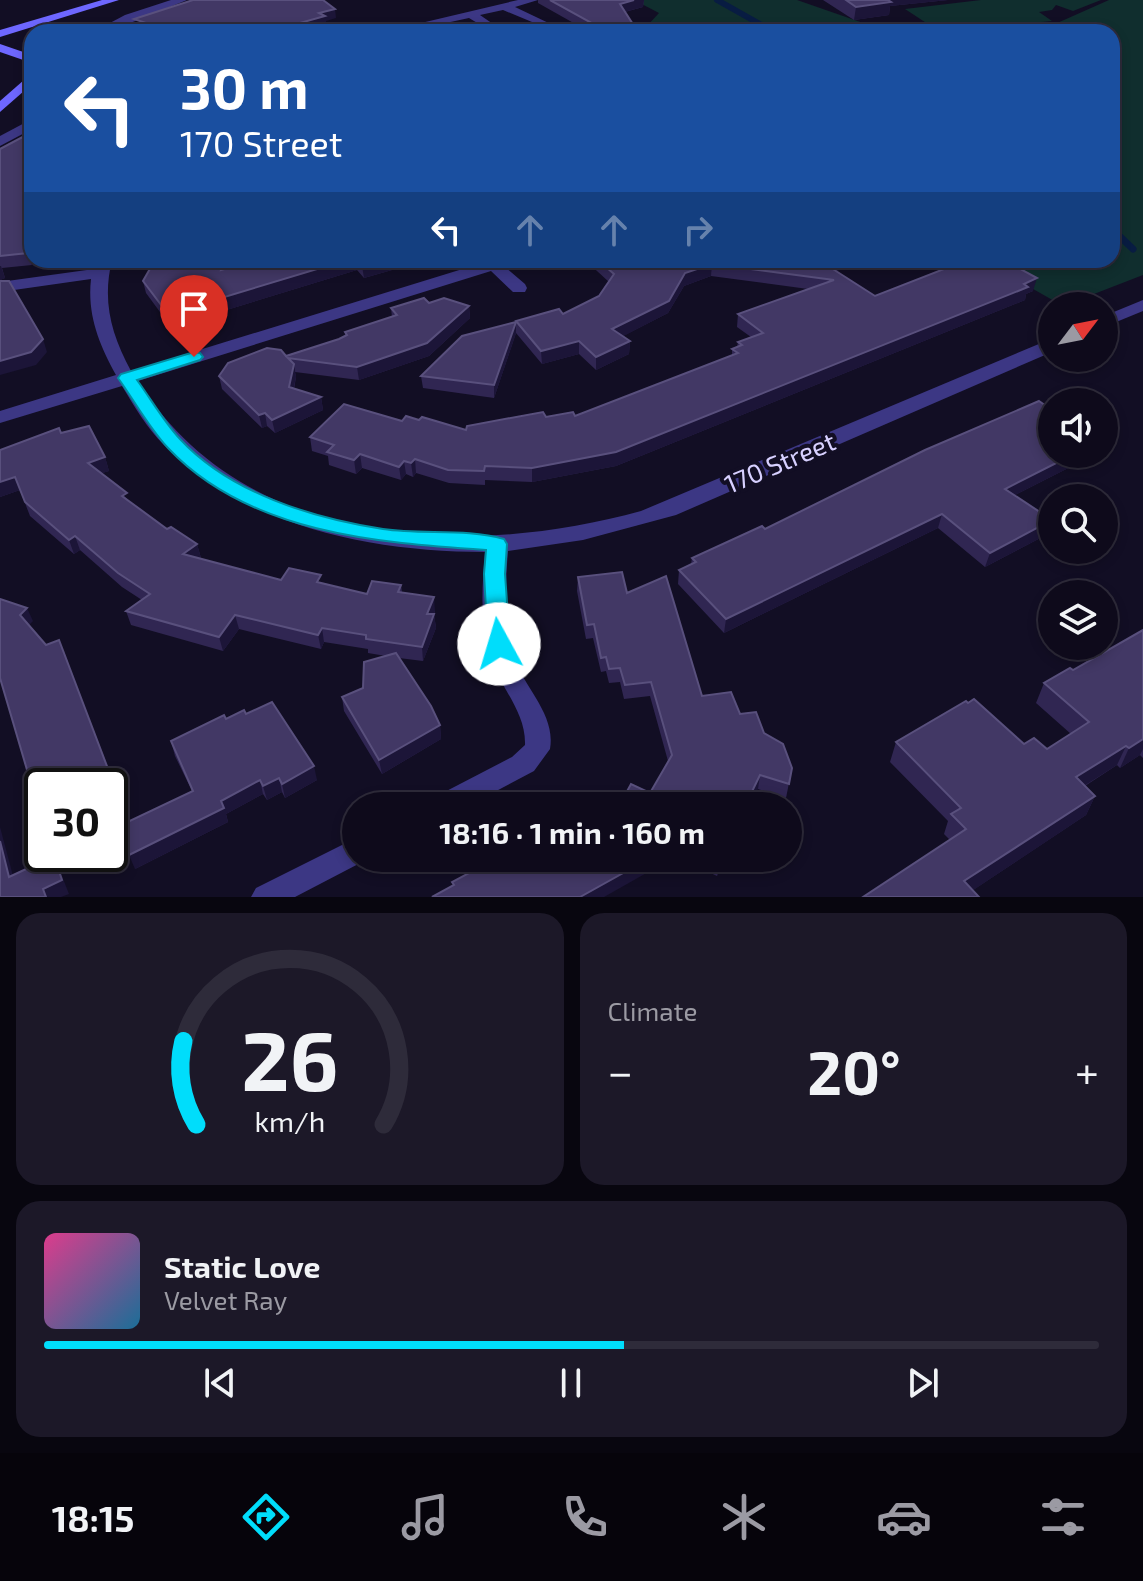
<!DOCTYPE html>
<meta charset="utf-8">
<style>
body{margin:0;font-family:"Exo 2",sans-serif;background:#1c1828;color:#f1f3f6;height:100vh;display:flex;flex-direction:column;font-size:30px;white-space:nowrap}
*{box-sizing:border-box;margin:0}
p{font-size:26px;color:#9b9aa3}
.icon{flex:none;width:44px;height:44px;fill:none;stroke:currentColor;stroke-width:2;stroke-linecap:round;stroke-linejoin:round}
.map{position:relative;height:897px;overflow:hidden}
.side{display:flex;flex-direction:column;gap:16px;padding:16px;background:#08060f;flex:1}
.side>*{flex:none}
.hud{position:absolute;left:24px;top:24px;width:1096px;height:244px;border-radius:24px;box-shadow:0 4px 12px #0003,0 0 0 2px #2e2b3a;background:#1a4fa0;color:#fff;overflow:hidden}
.needle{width:52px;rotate:58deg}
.buttons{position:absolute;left:1038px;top:292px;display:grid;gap:16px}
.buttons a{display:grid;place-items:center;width:80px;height:80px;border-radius:50%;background:#0e0a1b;box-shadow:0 4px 12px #0003,0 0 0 2px #2e2b3a;font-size:40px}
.speed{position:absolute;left:24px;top:768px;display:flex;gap:16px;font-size:40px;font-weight:700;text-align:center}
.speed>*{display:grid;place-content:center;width:104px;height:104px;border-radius:50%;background:#0e0a1b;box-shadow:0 4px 12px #0003,0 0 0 2px #2e2b3a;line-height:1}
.speed .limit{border:4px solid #111;border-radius:12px;background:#fff;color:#111}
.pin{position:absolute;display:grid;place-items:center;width:68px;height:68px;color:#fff;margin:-82px -34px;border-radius:50% 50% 50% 0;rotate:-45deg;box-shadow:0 0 8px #0007}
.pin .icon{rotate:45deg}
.me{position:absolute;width:88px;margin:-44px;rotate:354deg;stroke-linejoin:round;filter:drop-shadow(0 0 6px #0008)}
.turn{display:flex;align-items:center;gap:28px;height:168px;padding:0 24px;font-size:36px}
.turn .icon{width:104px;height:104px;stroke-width:2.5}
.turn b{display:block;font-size:56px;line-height:68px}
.lanes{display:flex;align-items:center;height:76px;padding:0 24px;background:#0003;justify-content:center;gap:40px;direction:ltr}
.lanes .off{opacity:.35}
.big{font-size:60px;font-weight:700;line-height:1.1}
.side .tile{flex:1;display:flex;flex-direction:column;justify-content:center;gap:12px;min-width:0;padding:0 28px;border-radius:24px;background:#1c1828}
.side .dial{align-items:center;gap:0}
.dial svg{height:208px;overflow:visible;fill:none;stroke:#2e2b3a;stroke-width:7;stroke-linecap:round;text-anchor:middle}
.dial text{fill:#f1f3f6;stroke:none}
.song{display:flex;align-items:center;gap:24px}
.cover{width:96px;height:96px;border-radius:12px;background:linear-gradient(135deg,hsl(330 70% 55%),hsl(200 70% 35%))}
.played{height:8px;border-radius:4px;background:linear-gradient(90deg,#00ddfb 55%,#2e2b3a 55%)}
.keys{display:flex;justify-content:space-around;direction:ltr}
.heat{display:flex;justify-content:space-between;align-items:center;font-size:44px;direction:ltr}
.side .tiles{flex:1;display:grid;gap:16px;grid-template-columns:1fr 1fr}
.tile:last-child{grid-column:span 2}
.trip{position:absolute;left:342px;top:792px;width:460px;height:80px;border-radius:40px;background:#0e0a1b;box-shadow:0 4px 12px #0003,0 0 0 2px #2e2b3a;font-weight:700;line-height:80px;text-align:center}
.menu{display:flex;height:128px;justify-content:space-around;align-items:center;background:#06040b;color:#9b9aa3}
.menu .icon{width:56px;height:56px}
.menu .selected{color:#00ddfb}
.menu b{font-size:36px;color:#f1f3f6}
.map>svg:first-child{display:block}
</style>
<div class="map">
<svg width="1143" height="897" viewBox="0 0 1143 897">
<rect width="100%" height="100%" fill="#120e24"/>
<!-- green -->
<g fill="#102e2e">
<path d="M634,0H797L889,32H654L647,26L659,13Z"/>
<path d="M981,0H1101L1073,11L1056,5L1052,10L1039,12L1052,21L940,32L905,9Z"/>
<path d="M1109,0H1143V275L1063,306L982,260H1112V32H1037Z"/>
</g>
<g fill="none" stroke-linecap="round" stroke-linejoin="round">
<!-- stream-far1 -->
<path stroke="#081c42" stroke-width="6" d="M717,0L774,32"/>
<!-- stream -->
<path stroke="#081c42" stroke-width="7" d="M1112,229L1133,249"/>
<!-- street -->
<g fill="#3c3784" fill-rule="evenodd">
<path d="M171,0H187L108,32H93L125,15Z"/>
<path d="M518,0H538L515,7L557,27L555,29L539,32L544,27L503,10L480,15L493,24L496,32H484V27L469,18L404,32H383Z"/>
<path d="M32,119V129L0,146V136Z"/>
<path d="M96,260H112C102,301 111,334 131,371L482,263L480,260H518L505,267L525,284L527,288L525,292H513L491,271L138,381C243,550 467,559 641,511L1046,341L1052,340V352L676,515L583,540L508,551C505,586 504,623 514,657C524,688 556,714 550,749L534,771L468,806H429L433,798L512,757L525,745C526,714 504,692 493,664C479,630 482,588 485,552C373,552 247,527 164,445C147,428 134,406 122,386L0,423V411L116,375C99,344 87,315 91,279L0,292V282L94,269Z"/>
<path d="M1143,300V311L1104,327V316Z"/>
<path d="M356,838V858L366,860L295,897H251L256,888Z"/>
</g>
<!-- secondary -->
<g fill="#6e67ff" fill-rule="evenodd">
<path d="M102,0H119L0,37V30Z"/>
<path d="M0,44L32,55V63L0,52Z"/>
<path d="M32,73V84L0,112V101Z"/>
</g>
</g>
<!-- wall -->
<g fill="#302652">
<path d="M538,0H644L643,7L625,12L638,32L586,30L538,3Z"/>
<path d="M823,0H948L890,6L889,15L854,20Z"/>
<path d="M0,149L32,265L2,268L5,278L0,280Z"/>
<path d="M155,260H231L228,268L257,260H419L420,262L364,278L357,270L171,327L146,293L143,281Z"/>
<path d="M585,260H866L836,271L875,296L942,270L921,260H1004L1033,291L1026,294L1025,300L616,466L532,482L485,480V485L449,483L416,473L413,477L406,474L401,480L362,468L356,474L329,465L328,456L312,451L310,437L402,421L419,420L466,430L546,417L575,416L732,356V349L737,347L738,342L751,337L737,327L738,314L808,289L711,276L684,286L668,313L623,336L630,341L629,354L596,370L579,354L542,364L516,333V321L563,314L599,296L609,282Z"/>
<path d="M429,303L469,306L470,318L429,356L359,380L295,372L296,377L294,389L321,397L323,410L275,433L267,426L262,428L222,389L219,376L339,339L345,336V332L392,317L391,308Z"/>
<path d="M516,333L494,398L423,388L421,376Z"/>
<path d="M61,433L105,457L109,471L102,473L130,502L167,529L197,544L201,558L200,559L281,580L323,584L367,594L401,585L402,592L435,611L434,614L436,628L423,661L399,658L440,725L441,739L382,774L344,711L342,697L363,688L386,656L368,653V649L324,642L321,649L239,629L223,651L131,625L126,611L142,600L122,587L80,550L74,554L30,516L20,490L0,497V450Z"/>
<path d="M1088,458L1015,495L1048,534L985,567L938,528L724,633L678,584L679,570L691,564L692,558L765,529Z"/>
<path d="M578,577L627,593L702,696L740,714L764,733L792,768L786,798L758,789L650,793L668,761L650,696L624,699L620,682L609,683L606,671L601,672L593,638L586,639L577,591Z"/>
<path d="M1143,630V758L1140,755L1120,768L1117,765L1085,786L1095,796L1086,815L973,890L863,897L950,840L944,834L948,821L890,762L896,742L1024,744L1047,749L1071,734L1036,703L1044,683L1073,670Z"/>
<path d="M246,714L317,780L285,798L282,792L267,800L263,794L226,814L228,822L135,869L192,791L175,756L171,741L226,719Z"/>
<path d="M679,858H725L717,876Z"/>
</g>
<!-- shaded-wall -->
<g fill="#1c1538">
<path d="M634,0H644L643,7L620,13V4Z"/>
<path d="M879,0H948L890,6L889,15L854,20L856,7Z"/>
<path d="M335,9L336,18L326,21V25L304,32H268L319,13Z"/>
<path d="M30,246H32V260H34L32,265L28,253Z"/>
<path d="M224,260H231L223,283L221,270Z"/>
<path d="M347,260H355L357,270L171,327L168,314Z"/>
<path d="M384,260H419L420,262L364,278L362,266Z"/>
<path d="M835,260H866L823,276L825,264Z"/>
<path d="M712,264L711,276L684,286L668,313L612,342V329L685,273Z"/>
<path d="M0,266H1L5,278L0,280Z"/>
<path d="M1037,278L1033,291L1026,294L1025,300L616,466L532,482V468L1024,284Z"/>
<path d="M469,306L470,318L429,356L359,380L357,367Z"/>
<path d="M516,322V333L494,398V385Z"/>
<path d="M43,339L47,352L36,365L0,375V361Z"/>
<path d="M579,341V354L542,364L541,351Z"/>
<path d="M630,341L629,354L596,370V357Z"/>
<path d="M294,364L296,377L291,401L289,387Z"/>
<path d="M321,397L323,410L275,433L272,420Z"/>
<path d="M265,413L267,426L262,428L259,415Z"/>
<path d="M360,454L362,468L356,474L354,460Z"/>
<path d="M1074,454H1090L1088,458L1001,502L1005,489Z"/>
<path d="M105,457L109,471L93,476L88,463Z"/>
<path d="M415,459L416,473L413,477L411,463Z"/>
<path d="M404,461L406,474L401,480L399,467Z"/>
<path d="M15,477L20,490L0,497V482Z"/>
<path d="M942,514L938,528L724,633L726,619Z"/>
<path d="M1052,520L1048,534L985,567L990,553Z"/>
<path d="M75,536L80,550L74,554L69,540Z"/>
<path d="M197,544L201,558L186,568L183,554Z"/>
<path d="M434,597L435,611L429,628L427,614Z"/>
<path d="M27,608L33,621L25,629L20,615Z"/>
<path d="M434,614L436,628L423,661L422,647Z"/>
<path d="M235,615L239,629L223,651L219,637Z"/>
<path d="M322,628L324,642L321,649L318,635Z"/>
<path d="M59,640L119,795L110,799V786H104Z"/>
<path d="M440,725L441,739L382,774L379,760Z"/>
<path d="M1143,739V749L1140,755L1120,768L1129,748Z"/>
<path d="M1126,746L1117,765L1068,796L1076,777Z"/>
<path d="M314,766L317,780L285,798L282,784Z"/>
<path d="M760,775L758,789L750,806H745Z"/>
<path d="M279,778L282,792L267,800L263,786Z"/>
<path d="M260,780L263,794L226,814L228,822L135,869L129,855L221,801Z"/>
<path d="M1095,796L1086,815L963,897L964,881Z"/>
<path d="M0,827L17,891L9,877L0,841Z"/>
<path d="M54,856L69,894L61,897H46L43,889Z"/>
<path d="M650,858H673L604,897H580Z"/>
<path d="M721,858H725L717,876L719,862Z"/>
</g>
<!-- building -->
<g fill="#423865" stroke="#59507d" stroke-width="2">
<path d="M193,0H323L335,9L319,13L325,16L268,32H115L143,22L134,19Z"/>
<path d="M550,0H634L620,4L638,32H575L599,27Z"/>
<path d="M846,0H888L891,2L856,7Z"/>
<path d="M32,132V246H30L28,253L0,256V149Z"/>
<path d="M155,260H224L221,270L257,260H347L168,314L143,281Z"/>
<path d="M357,260H384L362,266Z"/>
<path d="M598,260H835L825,264L875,296L957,264L948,260H1004L1037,278L1024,284L1028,287L616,452L532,468L485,466L484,471L448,470L415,459L411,463L404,461L399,467L360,454L354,460L327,452L334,445L310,437L344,404L402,421L406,416L419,420L422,417L466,430L467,426L543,412L546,417L573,412L575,416L738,353L732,349L742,345L738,342L763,333L738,314L834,280L712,264L685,273L669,301L612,329L630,341L596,357L579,341L541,351L516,321L559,309L563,314L599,296L614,274Z"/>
<path d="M0,281H9L43,339L31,352L0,361Z"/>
<path d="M424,298L429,303L444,298L469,306L427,343L357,367L288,358L294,364L289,387L321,397L272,420L265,413L259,415L219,376L228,363L267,348L281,350L286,356L339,339L347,335L345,332L397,315L391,308Z"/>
<path d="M516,322L494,385L421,376L462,336Z"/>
<path d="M1039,401L1052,410V454H1074L1005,489L1052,520L990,553L942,514L726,619L679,570L696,562L692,558L762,526L765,529L925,450Z"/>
<path d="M89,426L105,457L88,463L127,493L122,496L167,529L171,527L197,544L183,554L281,580L289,568L321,575L317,582L367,594L372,581L401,585L398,592L434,597L427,614H434L422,647L366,639V635L322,628L318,635L235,615L219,637L126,611L150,594L118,573L75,536L69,540L25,502L15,477L0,482V450L59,428L61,433Z"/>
<path d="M622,572L627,593L666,576L702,696L731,692L740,714L756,712L764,733L783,744L792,768L789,784L760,775L745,806H619L631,784L650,793L672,755L651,682L625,685L620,668L609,669L606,657L601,658L594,624L587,625L578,577Z"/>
<path d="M0,599L27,608L20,615L46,645L59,640L113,782L104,786H42V813L40,814L0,678Z"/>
<path d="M1143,630V739L1129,748L1126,746L1076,777L1095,796L964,881L979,897H863L966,829L951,814L961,808L896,742L966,701L968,703L974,699L1024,744L1034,738L1047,749L1089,722L1044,683L1070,668L1073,670Z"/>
<path d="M396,653L431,706L440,725L379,760L342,697L363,688L364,662Z"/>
<path d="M272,702L314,766L282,784L279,778L263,786L260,780L221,801L224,808L129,855L119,826L193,791L171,741L224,715L226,719L244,710L246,714Z"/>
<path d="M0,841L9,877L54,856L62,880L43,889L46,897H0Z"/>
<path d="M497,858H650L580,897H432L454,885L452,882Z"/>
<path d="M710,858H721L719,862Z"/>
</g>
<!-- route -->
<path fill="#00ddfb" stroke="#0090a3" stroke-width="2" d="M194,352L200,353L203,357L200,360L137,380C151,399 164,422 180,439C230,493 312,518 383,529C422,535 466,528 504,539L507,544L505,574L510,644L507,650L499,652L492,650L488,644L484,574L486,550C378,543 248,533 168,448C149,428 134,400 118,378L121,374Z"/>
<g text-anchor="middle" stroke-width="8" stroke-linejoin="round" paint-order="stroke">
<!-- street labels -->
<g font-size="26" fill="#d7d0ff" stroke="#120e24">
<text transform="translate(780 463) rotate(-23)" y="9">170 Street</text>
</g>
</g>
</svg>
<div class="buttons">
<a><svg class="needle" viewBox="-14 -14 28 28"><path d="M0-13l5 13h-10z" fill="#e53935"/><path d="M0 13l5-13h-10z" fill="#9b9aa3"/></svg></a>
<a><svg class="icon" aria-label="sound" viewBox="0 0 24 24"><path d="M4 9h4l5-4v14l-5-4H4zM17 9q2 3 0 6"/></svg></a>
<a><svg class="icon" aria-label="search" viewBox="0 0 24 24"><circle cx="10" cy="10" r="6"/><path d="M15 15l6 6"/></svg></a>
<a><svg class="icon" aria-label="layers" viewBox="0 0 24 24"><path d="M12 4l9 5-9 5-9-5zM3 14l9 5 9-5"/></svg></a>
</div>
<div class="speed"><div class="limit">30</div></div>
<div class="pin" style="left:194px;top:357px;background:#d93025"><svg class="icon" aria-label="arrive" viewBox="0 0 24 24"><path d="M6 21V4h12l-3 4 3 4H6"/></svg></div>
<svg class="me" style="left:499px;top:644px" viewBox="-20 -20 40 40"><circle r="19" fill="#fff"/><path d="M0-13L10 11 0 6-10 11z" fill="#00ddfb"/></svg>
<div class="trip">18:16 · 1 min · 160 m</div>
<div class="hud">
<div class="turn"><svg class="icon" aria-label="left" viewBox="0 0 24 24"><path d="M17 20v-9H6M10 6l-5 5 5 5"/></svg><div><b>30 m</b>170 Street</div></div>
<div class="lanes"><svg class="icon" aria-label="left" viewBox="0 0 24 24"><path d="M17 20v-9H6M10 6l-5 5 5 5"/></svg><svg class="icon off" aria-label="ahead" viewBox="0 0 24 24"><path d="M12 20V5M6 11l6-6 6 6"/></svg><svg class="icon off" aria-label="ahead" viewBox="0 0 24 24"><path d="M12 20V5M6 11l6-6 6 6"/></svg><svg class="icon off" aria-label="right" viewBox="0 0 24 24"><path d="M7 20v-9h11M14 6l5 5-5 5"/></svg></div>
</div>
</div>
<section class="side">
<div class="tiles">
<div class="tile dial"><svg viewBox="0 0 100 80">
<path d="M14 69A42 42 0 1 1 86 69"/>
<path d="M14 69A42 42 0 0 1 9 37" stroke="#00ddfb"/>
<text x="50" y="56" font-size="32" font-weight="700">26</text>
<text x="50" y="72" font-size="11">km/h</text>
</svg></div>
<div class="tile"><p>Climate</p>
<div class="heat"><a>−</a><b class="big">20°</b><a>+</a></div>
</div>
<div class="tile">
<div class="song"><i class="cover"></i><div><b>Static Love</b><p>Velvet Ray</p></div></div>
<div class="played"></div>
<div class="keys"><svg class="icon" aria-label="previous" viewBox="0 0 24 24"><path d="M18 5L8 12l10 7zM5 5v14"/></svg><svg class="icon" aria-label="pause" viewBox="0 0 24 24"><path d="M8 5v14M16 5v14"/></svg><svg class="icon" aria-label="next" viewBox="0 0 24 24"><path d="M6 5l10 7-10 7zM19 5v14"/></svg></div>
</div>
</div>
</section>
<nav class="menu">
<b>18:15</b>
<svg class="icon selected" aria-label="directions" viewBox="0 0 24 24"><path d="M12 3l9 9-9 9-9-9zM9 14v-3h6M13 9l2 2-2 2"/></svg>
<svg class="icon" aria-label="music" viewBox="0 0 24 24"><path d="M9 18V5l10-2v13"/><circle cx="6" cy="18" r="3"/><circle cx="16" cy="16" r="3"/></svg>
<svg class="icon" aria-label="phone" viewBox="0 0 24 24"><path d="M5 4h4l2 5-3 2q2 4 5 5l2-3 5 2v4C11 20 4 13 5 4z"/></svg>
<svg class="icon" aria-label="climate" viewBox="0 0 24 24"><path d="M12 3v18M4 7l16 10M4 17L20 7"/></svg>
<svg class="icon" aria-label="car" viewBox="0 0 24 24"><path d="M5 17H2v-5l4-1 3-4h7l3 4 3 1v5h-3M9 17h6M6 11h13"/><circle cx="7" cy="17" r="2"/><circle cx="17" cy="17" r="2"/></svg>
<svg class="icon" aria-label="filters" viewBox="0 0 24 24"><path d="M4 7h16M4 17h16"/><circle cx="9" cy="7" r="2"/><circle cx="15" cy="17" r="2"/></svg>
</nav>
